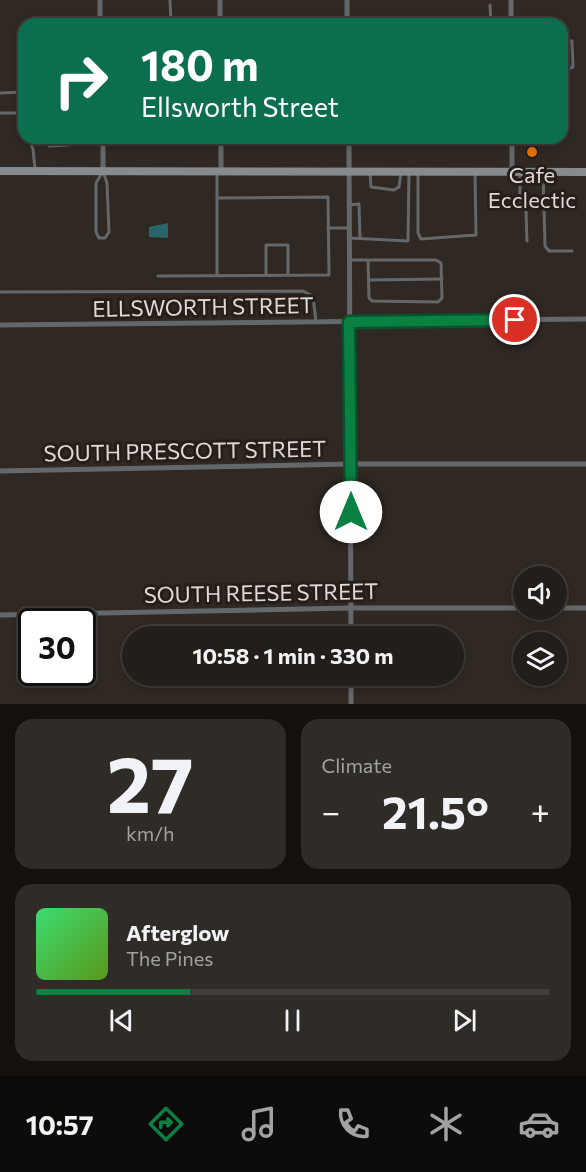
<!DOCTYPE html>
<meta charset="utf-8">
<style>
body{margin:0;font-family:Commissioner,sans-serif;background:#2f2b27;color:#f1f3f6;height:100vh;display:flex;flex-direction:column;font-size:22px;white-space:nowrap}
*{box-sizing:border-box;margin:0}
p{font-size:20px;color:#a3a2a2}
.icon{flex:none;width:33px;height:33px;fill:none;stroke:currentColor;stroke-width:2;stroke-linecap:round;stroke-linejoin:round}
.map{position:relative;height:704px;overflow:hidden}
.sheet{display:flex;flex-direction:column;gap:15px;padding:15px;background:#13100e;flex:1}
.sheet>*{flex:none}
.guide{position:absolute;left:18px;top:18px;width:550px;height:126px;border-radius:18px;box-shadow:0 3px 9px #0003,0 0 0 2px #403c39;background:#0b6e4f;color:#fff;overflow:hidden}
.tools{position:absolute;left:513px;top:566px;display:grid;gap:12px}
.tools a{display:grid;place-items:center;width:54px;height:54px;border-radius:50%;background:#231e1a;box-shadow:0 3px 9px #0003,0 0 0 2px #403c39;font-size:30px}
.speed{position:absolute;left:18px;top:608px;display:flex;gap:12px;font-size:30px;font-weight:700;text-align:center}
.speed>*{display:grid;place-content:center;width:78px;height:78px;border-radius:50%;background:#231e1a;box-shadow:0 3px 9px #0003,0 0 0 2px #403c39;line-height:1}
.speed .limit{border:3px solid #111;border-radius:9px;background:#fff;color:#111}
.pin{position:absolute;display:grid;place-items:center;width:51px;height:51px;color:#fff;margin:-26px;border:3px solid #fff;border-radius:50%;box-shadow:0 2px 6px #0007}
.me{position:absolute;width:66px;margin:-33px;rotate:0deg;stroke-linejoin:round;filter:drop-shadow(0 0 4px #0008)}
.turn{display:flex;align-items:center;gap:21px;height:126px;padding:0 24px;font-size:27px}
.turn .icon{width:78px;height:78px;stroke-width:2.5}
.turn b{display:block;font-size:42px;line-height:51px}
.big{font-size:45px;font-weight:700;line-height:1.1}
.sheet .widget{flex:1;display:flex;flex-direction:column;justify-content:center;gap:9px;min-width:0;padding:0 21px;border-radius:18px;background:#2f2b27}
.sheet .dial{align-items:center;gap:0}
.dial b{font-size:78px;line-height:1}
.song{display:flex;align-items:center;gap:18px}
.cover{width:72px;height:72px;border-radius:9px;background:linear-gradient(135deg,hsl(140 70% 55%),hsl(90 70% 35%))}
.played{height:6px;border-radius:3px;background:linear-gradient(90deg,#0b8043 30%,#403c39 30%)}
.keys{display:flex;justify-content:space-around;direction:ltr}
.heat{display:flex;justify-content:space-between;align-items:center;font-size:33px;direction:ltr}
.sheet .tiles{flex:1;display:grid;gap:15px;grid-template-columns:1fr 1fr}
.widget:last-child{grid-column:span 2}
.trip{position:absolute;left:122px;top:626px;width:342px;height:60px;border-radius:30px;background:#231e1a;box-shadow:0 3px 9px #0003,0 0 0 2px #403c39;font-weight:700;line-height:60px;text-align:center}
.tab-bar{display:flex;height:96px;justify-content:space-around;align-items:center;background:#0e0c0a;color:#a3a2a2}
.tab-bar .icon{width:42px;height:42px}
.tab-bar .on{color:#0b8043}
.tab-bar b{font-size:27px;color:#f1f3f6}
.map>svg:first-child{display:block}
</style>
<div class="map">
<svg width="586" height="704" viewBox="0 0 586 704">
<rect width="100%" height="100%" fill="#2f2823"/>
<!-- water -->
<path fill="#286569" d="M168,223V238L149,237V227Z"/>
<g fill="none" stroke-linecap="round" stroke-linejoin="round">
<!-- lane -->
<g stroke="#65686b" stroke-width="3">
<path d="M170,0L171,23L195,22V24"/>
<path d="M490,5L491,24"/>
<path d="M562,40L572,41L573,67L562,71"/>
<path d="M0,93L24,92"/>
<path d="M0,113H24"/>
<path d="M28,138L33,149L35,169"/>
<path d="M49,138V146L69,145V138"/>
<path d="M103,171L107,183L109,232L105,238H99L96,232V183Z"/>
<path d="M370,173L371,187L394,190L399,187L401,172"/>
<path d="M520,173V201L526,211L527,241"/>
<path d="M543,173L545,246L549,251H572"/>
<path d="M418,174V233L421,239L476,235L475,173"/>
<path d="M349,205L359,204L360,238"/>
<path d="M328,228H349"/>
<path d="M349,238L408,241L409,172"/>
<path d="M349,260H436L441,263L442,298L438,302L372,301L369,298L368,260"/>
<path d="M217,275V173"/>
<path d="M266,275V245H288V275"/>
<path d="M158,276L329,275L328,197L217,198"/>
<path d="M369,280L442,279"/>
<path d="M0,292L303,291L313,296L316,322"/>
</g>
<!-- street -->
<g stroke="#65686b" stroke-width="5">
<path d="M100,0V24"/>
<path d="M220,0V24"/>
<path d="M347,0V24"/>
<path d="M511,0V24"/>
<path d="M221,138V171"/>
<path d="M349,138L351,636"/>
<path d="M512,138V171"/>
<path d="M103,171V138"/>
<path d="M0,325L586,319"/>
<path d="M0,471L350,464H586"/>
<path d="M556,608H586"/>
<path d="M0,615L351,608H524"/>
<path d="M351,704V675"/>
</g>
<!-- secondary -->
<path stroke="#868b90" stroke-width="8" d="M0,171L586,172"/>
</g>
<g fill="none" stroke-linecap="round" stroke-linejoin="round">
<defs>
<path id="route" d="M351,512L349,322L515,320"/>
</defs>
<!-- route casing -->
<use href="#route" stroke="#07532c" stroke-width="15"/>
<!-- route -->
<use href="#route" stroke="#0b8043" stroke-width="10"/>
</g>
<!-- markers -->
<circle fill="#e8710a" stroke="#261e19" stroke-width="2" cx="532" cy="152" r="6"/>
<g text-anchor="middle" stroke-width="6" stroke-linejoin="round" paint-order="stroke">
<!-- poi labels -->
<g font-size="22" fill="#ded9d6" stroke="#261e19">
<text x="532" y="183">Cafe<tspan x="532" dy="25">Ecclectic</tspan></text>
</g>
<!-- street labels -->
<g font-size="22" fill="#ded9d6" stroke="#261e19">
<text transform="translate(203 307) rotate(-1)" y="8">ELLSWORTH STREET</text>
<text transform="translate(185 451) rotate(-1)" y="8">SOUTH PRESCOTT STREET</text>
<text transform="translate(261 593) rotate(-1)" y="8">SOUTH REESE STREET</text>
</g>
</g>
</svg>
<div class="tools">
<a><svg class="icon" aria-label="sound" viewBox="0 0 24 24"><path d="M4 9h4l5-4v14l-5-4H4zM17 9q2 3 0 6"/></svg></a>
<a><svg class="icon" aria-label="layers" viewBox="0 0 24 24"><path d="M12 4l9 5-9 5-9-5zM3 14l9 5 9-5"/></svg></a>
</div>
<div class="speed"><div class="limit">30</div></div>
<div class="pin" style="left:515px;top:320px;background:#d93025"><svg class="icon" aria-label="arrive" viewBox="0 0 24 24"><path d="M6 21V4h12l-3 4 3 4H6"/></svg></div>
<svg class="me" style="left:351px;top:512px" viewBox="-20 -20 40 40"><circle r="19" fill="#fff"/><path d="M0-13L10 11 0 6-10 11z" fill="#0b8043"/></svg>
<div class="trip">10:58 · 1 min · 330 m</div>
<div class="guide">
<div class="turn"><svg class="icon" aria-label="right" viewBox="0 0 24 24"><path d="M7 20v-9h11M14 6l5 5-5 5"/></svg><div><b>180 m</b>Ellsworth Street</div></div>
</div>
</div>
<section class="sheet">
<div class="tiles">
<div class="widget dial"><b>27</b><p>km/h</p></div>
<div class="widget"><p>Climate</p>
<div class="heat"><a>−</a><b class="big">21.5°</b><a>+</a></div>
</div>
<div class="widget">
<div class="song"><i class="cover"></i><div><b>Afterglow</b><p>The Pines</p></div></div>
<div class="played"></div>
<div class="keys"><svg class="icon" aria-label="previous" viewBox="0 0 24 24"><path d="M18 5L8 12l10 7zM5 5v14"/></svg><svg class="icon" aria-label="pause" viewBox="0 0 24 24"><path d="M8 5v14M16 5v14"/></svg><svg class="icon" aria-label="next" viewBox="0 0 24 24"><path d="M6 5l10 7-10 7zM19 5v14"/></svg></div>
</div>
</div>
</section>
<nav class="tab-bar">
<b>10:57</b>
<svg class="icon on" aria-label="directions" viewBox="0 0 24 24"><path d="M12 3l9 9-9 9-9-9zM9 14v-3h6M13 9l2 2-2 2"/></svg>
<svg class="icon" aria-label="music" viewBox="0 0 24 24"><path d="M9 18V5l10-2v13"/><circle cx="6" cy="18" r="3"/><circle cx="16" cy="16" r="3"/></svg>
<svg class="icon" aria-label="phone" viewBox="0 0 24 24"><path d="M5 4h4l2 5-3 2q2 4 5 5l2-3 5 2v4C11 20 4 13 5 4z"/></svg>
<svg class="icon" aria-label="climate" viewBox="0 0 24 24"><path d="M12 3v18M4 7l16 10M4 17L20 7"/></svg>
<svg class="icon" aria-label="car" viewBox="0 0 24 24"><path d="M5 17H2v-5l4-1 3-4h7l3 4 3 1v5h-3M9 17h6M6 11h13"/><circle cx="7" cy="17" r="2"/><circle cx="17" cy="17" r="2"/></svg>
</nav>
